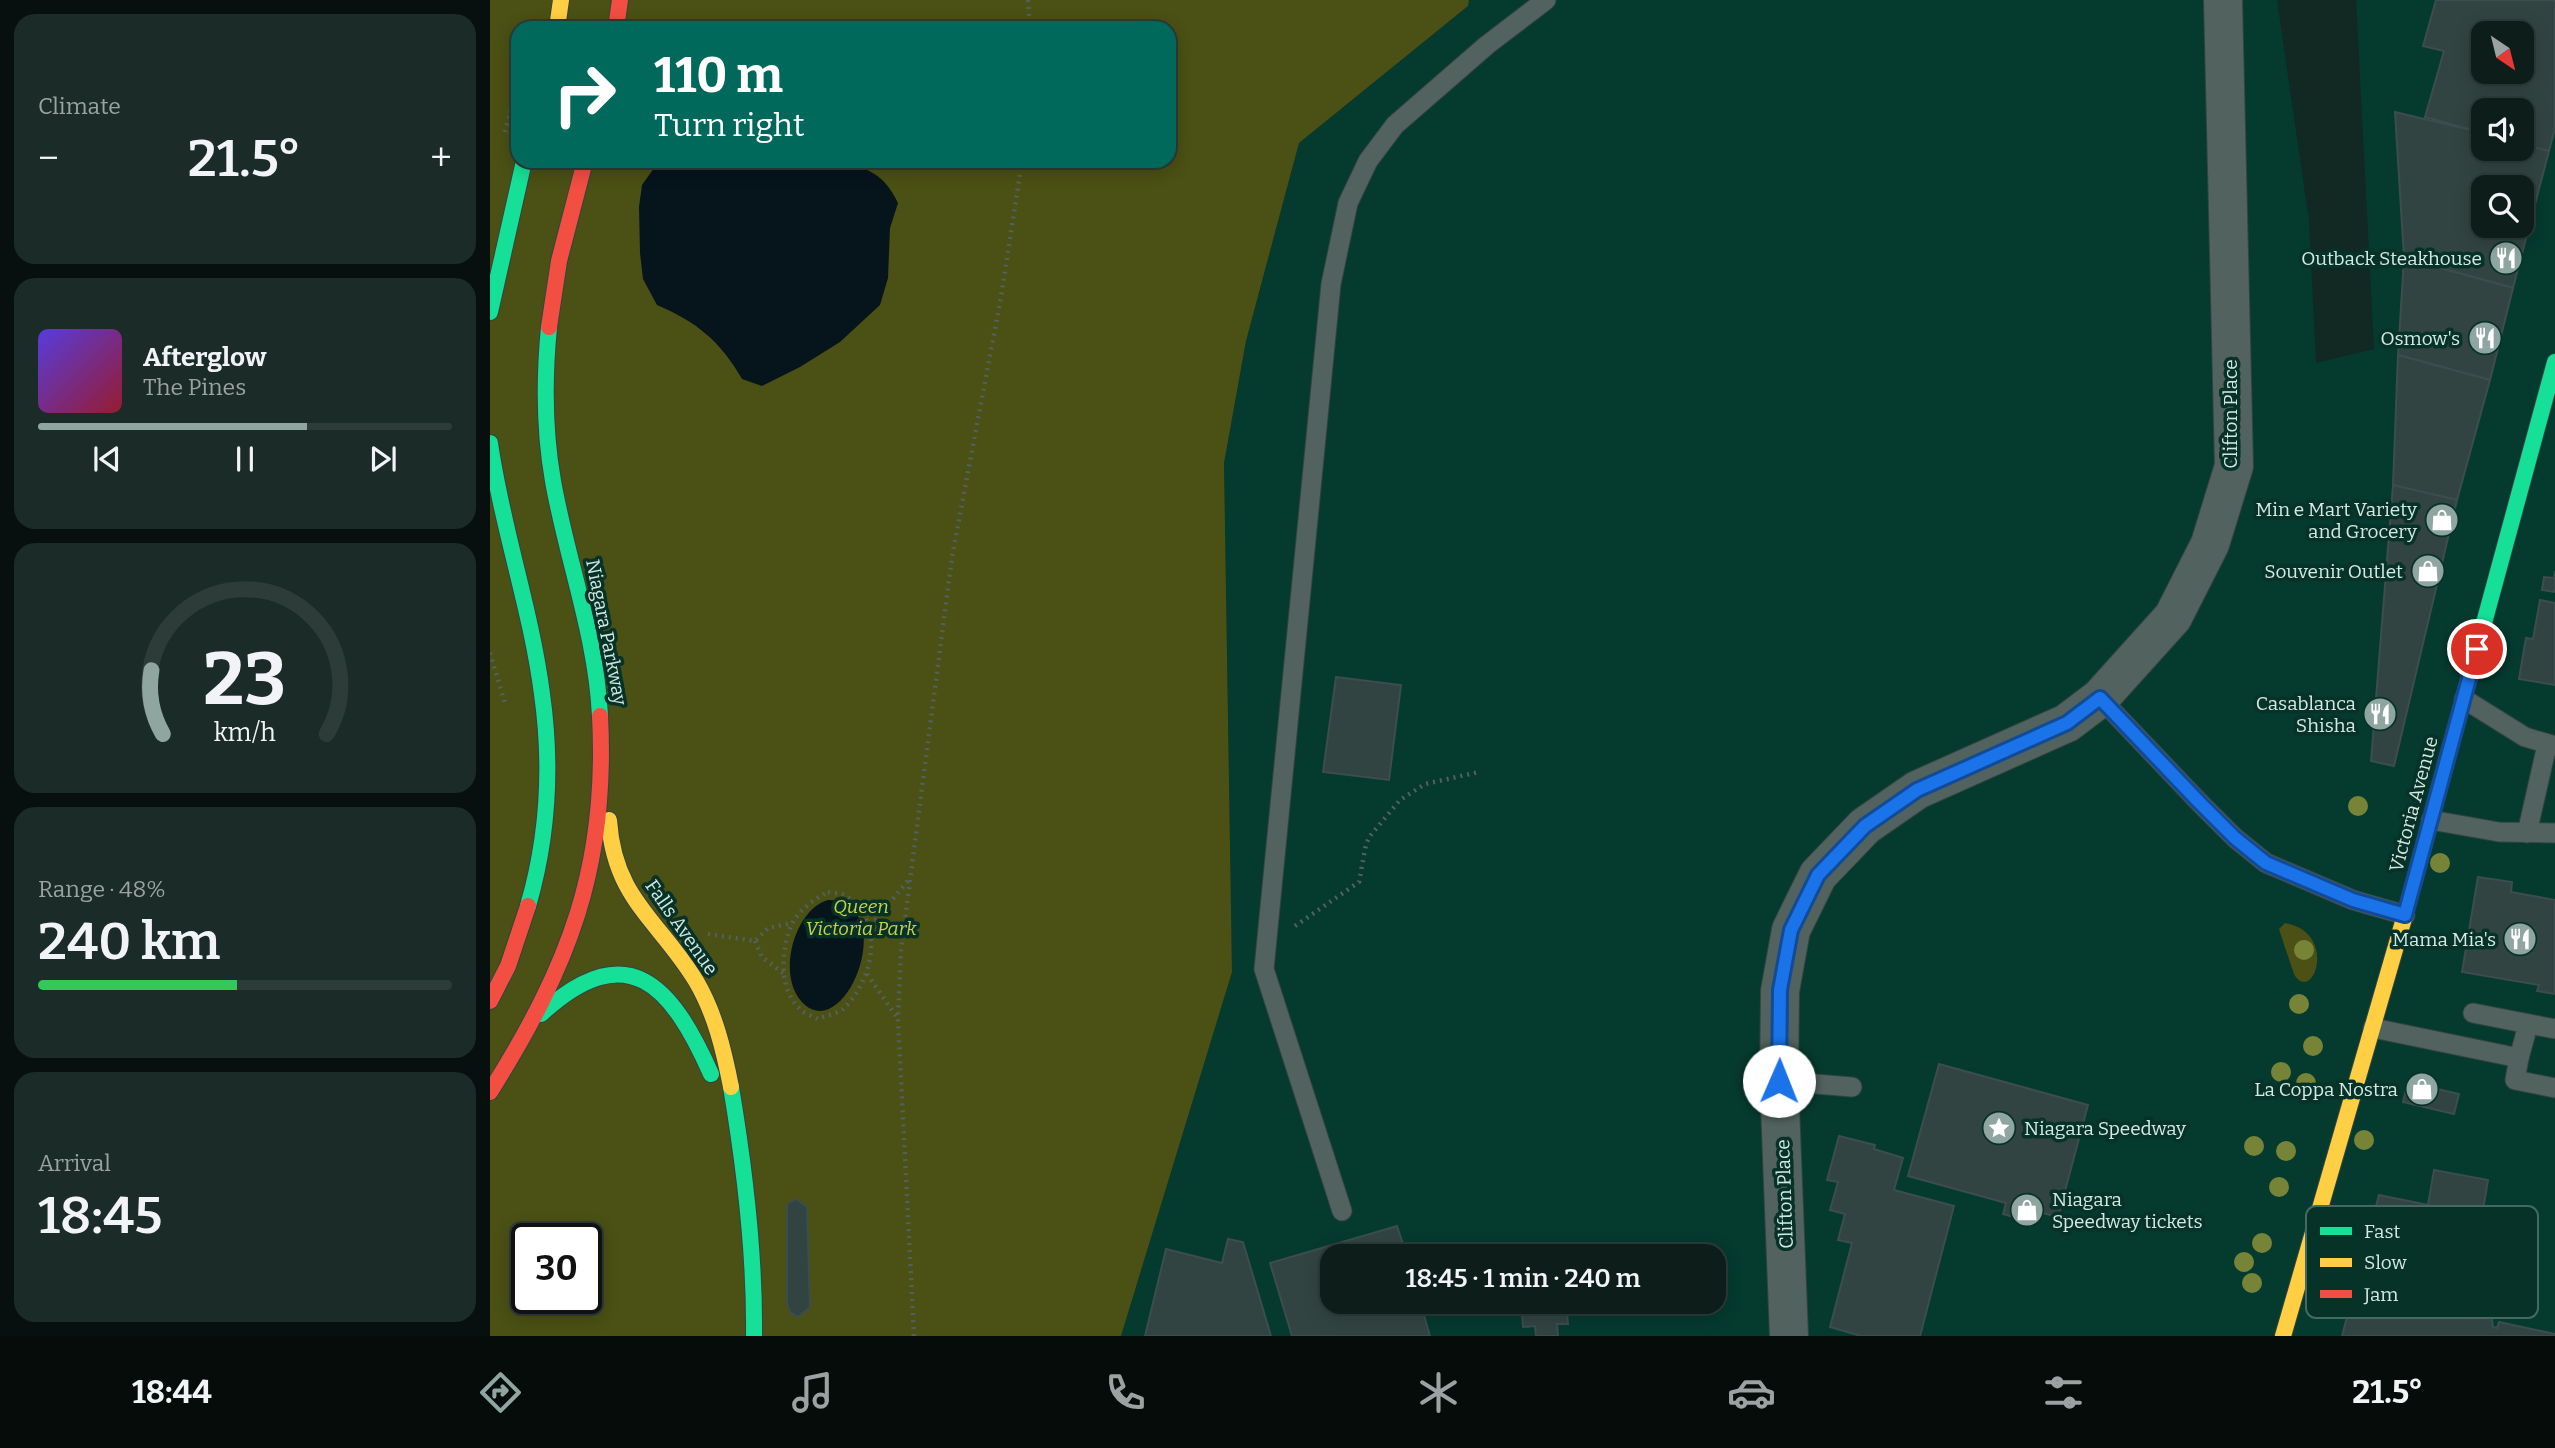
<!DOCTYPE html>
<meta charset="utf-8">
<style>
body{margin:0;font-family:Bitter,serif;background:#1b2b27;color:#f1f3f6;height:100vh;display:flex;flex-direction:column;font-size:26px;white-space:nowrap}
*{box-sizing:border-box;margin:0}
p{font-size:23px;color:#9aa2a2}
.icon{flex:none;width:38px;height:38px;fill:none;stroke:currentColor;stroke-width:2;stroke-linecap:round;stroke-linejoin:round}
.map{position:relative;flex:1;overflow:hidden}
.sheet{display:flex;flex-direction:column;gap:14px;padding:14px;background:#07100e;width:490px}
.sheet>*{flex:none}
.banner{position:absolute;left:21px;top:21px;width:665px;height:147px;border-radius:21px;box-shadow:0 4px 18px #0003,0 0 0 2px #2d3c39;background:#00695c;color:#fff;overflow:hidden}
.needle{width:46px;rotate:145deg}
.fabs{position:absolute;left:1981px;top:21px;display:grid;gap:14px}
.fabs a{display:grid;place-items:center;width:63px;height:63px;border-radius:14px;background:#0d1e1a;box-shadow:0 4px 18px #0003,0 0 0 2px #2d3c39;font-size:35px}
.speed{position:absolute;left:21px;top:1223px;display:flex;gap:14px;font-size:35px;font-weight:700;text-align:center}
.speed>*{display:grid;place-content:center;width:91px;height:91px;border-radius:50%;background:#0d1e1a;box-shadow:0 4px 18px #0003,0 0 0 2px #2d3c39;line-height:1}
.speed .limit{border:4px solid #111;border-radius:10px;background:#fff;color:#111}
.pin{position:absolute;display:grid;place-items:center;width:60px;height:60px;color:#fff;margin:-30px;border:4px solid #fff;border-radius:50%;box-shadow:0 2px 7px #0007}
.me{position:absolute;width:77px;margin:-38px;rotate:1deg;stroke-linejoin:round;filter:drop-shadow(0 0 5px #0008)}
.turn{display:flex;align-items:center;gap:24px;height:147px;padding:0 28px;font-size:32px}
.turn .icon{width:91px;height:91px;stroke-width:2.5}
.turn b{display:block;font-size:49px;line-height:60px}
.big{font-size:52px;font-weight:600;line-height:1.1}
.sheet .card{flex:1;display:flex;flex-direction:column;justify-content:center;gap:10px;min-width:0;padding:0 24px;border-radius:21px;background:#1b2b27}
.sheet .dial{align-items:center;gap:0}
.dial svg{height:182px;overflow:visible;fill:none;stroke:#2d3c39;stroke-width:7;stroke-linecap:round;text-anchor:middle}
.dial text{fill:#f1f3f6;stroke:none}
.song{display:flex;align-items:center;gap:21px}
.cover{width:84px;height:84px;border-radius:10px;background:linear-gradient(135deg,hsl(250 70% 55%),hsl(350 70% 35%))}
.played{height:7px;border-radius:4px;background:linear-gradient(90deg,#8fa59f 65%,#2d3c39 65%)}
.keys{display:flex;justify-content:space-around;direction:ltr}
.heat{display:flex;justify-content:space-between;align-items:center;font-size:38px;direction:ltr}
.charge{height:10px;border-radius:5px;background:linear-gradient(90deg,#34c759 48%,#2d3c39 0)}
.trip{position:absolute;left:830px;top:1244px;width:406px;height:70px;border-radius:21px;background:#0d1e1a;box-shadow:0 4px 18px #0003,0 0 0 2px #2d3c39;font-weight:600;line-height:70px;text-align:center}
.dock{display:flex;height:112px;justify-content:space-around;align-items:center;background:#050c0a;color:#9aa2a2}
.dock .icon{width:49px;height:49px}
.dock .current{color:#8fa59f}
.dock b{font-size:32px;color:#f1f3f6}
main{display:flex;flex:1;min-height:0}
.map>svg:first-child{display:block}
</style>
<main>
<section class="sheet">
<div class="card"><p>Climate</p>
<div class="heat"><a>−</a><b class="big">21.5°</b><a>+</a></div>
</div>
<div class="card">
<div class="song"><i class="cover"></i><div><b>Afterglow</b><p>The Pines</p></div></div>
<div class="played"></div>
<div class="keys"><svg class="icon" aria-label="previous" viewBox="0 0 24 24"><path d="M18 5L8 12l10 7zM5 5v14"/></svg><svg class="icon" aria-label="pause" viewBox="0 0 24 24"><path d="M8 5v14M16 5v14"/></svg><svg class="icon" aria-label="next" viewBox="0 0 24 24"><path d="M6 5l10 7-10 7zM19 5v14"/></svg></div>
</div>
<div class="card dial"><svg viewBox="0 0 100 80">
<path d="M14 69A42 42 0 1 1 86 69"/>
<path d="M14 69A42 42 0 0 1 9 41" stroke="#8fa59f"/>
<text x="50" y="56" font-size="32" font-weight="700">23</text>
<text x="50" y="72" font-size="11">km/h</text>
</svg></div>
<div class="card"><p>Range · 48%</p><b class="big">240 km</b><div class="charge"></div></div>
<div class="card"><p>Arrival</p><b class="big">18:45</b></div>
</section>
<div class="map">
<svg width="2065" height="1336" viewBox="0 0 2065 1336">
<rect width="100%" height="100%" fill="#112823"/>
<!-- built -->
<path fill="#053a2f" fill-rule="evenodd" d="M979,0H1787L1819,221L1826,363L1884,349L1866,0H2065V1336H631L742,972L734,462L756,341L809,143L978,6ZM1993,33H2032V72H1993ZM1993,110H2032V149H1993ZM1993,187H2032V226H1993ZM842,1256H1223V1302H842Z"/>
<!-- green -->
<g fill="#4b5014" fill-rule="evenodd">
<path d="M0,0H979L978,6L809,143L756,341L734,463L742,972L631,1336H0ZM28,28H679V161H28ZM37,1239H96V1298H37Z"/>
<path d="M1795,923C1848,932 1824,1003 1805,976C1803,972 1791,935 1789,929Z"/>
</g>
<!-- water -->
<g fill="#06141b">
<path d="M169,161L348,162C378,167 395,175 408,203L400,228L398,278L390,305L350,342L310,367L272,386L252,379C230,341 207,322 167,305L153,279L150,253L149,207L152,185Z"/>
<path d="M338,900C410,902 358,1041 315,1005C285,980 303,910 338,900Z"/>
</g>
<!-- building -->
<g fill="#324442" stroke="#3b4e4d" stroke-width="2" fill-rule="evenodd">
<path d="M1946,0H2065V128L2059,151L2032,144V110H1993V133L1935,117L1954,51L1933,46ZM1993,33H2032V72H1993Z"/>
<path d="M1905,112L1993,133V149H2032V144L2059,151L2023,288L1914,258ZM1993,187H2032V226H1993Z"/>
<path d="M1914,258L2023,288L2000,380L1908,355Z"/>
<path d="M1908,355L2000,380L1967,500L1903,485Z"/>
<path d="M1903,485L1967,500L1904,766L1881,761Z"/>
<path d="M2065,571V592L2052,590L2054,577L2064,578Z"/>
<path d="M2050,600L2065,603V685L2029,679L2036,638L2043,639Z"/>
<path d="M846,677L911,685L899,780L833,772Z"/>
<path d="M1988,877L2022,882L2021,892L2065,900V994L2047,991L2049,985L1972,972Z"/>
<path d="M1449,1064L1598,1105L1568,1217L1549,1212L1545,1223L1513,1214L1516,1203L1418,1176Z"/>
<path d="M1918,1082L1969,1094L1964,1114L1913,1102Z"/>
<path d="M1349,1136L1385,1145L1384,1149L1413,1158L1404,1190L1464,1206L1430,1336H1371L1340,1327L1362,1243L1348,1240L1355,1214L1340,1210L1348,1182L1337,1180Z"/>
<path d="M1944,1170L1998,1180L1992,1216L2032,1225L2022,1265L1999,1260L1992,1293L1998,1292L2003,1327L2007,1328L2009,1322L2065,1334V1336H1852L1889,1195L1938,1205Z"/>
<path d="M306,1199L317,1207L320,1307L308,1317L300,1312L297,1303V1204Z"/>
<path d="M907,1226L917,1256H842V1302H930L940,1336H802L780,1263Z"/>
<path d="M738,1239L753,1242L781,1336H655L676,1249L732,1263Z"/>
<path d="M1031,1302H1076L1078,1324H1067L1068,1336H1046L1045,1326L1033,1327Z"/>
</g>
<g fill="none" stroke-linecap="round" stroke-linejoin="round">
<defs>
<g id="lane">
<path d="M1610,698L1709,802L1745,838L1776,863L1863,900L1915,915"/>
<path d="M1974,699L2035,737L2065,746"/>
<path d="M1941,820L2009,832L2065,833"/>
<path d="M2037,833L2057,745"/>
<path d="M1983,1013L2065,1029"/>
<path d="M1883,1028L2029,1058L2025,1080L2065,1088"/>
<path d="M2029,1058L2038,1025"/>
<path d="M1289,1081L1362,1087"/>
<path d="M852,1211L774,969L841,284L858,203L878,161L905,125L997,45L1056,0"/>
</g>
<path id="street" d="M1299,1336L1289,1081L1290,991L1301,930L1328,875L1375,826L1427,790L1577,723L1610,698L1683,617L1720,544L1744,466L1733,0"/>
<g id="fast">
<path d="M0,312L34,161"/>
<path d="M59,327C54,379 54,430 63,481C77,560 106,635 110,716"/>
<path d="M0,443C12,528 41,609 52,694C62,765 58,837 38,906"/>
<path d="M1957,759L2065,362"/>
<path d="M51,1014C138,934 182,986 221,1074"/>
<path d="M241,1087C255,1170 265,1252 264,1336"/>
</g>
<g id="slow">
<path d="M67,28L71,0"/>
<path d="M119,820C124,899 169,920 206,981C225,1013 234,1051 241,1087"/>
<path d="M1793,1336L1915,915L1957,759"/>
</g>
<g id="jam">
<path d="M126,28L130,0"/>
<path d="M59,327L69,261L95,161"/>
<path d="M0,1001L18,966L38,906"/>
<path d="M0,1092C79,966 118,867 110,716"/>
</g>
</defs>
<!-- lane casing -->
<use href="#lane" stroke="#344440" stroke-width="21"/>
<!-- street casing -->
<use href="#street" stroke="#344440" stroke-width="40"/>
<!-- fast casing -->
<use href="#fast" stroke="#344440" stroke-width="18"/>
<!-- slow casing -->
<use href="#slow" stroke="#344440" stroke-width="18"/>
<!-- jam casing -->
<use href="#jam" stroke="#344440" stroke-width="18"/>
<!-- path -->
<g stroke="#52615d" stroke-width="4.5" stroke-dasharray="2 5" stroke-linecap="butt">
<path d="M538,0L540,28"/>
<path d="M15,132L28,82"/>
<path d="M0,653L15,703"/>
<path d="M338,892C343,893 350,893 354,895C359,897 363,902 367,906C393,934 380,984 353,1009C347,1014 335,1016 328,1019C322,1016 313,1013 309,1008C288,988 291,948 302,924C309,910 324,899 338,892Z"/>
<path d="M381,926L420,878"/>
<path d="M805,926L869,882L876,844L880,836L910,800L935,784L989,772"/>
<path d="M218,934L265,941L278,928L302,923"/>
<path d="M265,941L272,957L293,973"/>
<path d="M377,974L408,1019"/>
<path d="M424,1336L408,1020L411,950L462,557L511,297L532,161"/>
</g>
<!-- lane -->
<use href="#lane" stroke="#52625e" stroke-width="19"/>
<!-- street -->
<use href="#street" stroke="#52625e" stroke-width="38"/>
<!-- fast -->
<use href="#fast" stroke="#16e098" stroke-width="16"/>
<!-- slow -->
<use href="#slow" stroke="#ffcf43" stroke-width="16"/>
<!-- jam -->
<use href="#jam" stroke="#f24e42" stroke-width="16"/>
</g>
<!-- trees -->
<g fill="#778438">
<circle cx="1868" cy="806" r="10"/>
<circle cx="1950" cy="863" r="10"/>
<circle cx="1814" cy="950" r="10"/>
<circle cx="1809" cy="1004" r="10"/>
<circle cx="1823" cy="1046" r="10"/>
<circle cx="1791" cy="1072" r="10"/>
<circle cx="1816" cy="1083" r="10"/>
<circle cx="1874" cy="1140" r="10"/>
<circle cx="1764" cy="1146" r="10"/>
<circle cx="1796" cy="1151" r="10"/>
<circle cx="1789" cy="1187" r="10"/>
<circle cx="1772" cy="1243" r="10"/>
<circle cx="1754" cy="1262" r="10"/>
<circle cx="1762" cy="1283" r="10"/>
</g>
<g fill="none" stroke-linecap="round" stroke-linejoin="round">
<defs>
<path id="route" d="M1289,1081L1290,990L1301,930L1328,875L1375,826L1427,790L1577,723L1610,698L1709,802L1745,838L1776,863L1863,900L1915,915L1987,649"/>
</defs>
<!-- route casing -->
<use href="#route" stroke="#114b97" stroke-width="18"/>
<!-- route -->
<use href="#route" stroke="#1a73e8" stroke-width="12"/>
</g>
<!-- icons -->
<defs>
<symbol id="restaurant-disc" viewBox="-11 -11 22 22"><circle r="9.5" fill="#8fa59f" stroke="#073228"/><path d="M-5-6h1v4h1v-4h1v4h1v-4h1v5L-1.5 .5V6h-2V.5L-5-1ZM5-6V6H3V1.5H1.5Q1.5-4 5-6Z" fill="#fff"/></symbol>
<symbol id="shop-disc" viewBox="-11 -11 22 22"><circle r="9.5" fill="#8fa59f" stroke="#073228"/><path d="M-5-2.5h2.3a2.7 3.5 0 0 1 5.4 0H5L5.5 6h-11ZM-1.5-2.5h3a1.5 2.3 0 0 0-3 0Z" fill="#fff"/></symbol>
<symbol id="sight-disc" viewBox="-11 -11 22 22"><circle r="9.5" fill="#8fa59f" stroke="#073228"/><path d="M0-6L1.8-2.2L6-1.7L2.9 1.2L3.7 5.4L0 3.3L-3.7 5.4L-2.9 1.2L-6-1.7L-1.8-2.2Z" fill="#fff"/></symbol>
</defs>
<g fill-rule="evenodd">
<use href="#restaurant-disc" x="1997" y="239" width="38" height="38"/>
<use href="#restaurant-disc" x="1976" y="319" width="38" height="38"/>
<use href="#shop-disc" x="1933" y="501" width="38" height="38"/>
<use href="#shop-disc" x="1919" y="552" width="38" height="38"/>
<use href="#restaurant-disc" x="1871" y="695" width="38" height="38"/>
<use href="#restaurant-disc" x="2011" y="920" width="38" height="38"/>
<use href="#shop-disc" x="1913" y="1070" width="38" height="38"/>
<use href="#sight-disc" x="1490" y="1109" width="38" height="38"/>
<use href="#shop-disc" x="1518" y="1191" width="38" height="38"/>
</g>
<g text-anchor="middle" stroke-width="7" stroke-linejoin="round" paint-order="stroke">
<!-- poi labels -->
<g font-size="19" fill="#d3e9e2" stroke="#073228" text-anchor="end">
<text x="1992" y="265">Outback Steakhouse</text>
<text x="1970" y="345">Osmow's</text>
<text x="1927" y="516">Min e Mart Variety<tspan x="1927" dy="22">and Grocery</tspan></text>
<text x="1913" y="578">Souvenir Outlet</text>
<text x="1866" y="710">Casablanca<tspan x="1866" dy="22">Shisha</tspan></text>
<text x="2006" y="946">Mama Mia's</text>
<text x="1908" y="1096">La Coppa Nostra</text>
<text x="1534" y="1135" text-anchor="start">Niagara Speedway</text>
<text x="1562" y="1206" text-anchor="start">Niagara<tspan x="1562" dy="22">Speedway tickets</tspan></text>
</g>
<!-- street labels -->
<g font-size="19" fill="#d3e9e2" stroke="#073228">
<text transform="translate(1740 414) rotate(-90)" y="7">Clifton Place</text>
<text transform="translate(117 632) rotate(79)" y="7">Niagara Parkway</text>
<text transform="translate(1923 804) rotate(-75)" y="7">Victoria Avenue</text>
<text transform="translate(192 927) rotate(55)" y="7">Falls Avenue</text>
<text transform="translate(1294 1194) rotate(-92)" y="7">Clifton Place</text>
</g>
<!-- park labels -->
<g font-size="19" font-style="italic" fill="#cad04a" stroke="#073228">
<text x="371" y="913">Queen<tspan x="371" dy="22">Victoria Park</tspan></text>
</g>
</g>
<!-- legend -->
<rect x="1816" y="1206" width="232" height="112" rx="10" fill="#073228" stroke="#446960" stroke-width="2"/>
<rect x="1830" y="1227" width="32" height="8" fill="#16e098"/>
<rect x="1830" y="1258" width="32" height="9" fill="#ffcf43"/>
<rect x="1830" y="1290" width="32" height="8" fill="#f24e42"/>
<g font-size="19" fill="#d3e9e2">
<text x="1874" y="1238">Fast</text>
<text x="1874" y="1269">Slow</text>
<text x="1874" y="1301">Jam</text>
</g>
</svg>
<div class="fabs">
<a><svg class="needle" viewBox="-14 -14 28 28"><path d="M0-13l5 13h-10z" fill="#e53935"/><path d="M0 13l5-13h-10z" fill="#9aa2a2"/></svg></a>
<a><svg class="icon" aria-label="sound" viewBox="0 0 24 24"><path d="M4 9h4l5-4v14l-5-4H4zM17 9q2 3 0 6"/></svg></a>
<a><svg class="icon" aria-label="search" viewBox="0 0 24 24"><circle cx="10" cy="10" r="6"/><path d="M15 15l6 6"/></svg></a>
</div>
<div class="speed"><div class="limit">30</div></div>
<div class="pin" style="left:1987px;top:649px;background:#d93025"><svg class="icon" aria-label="arrive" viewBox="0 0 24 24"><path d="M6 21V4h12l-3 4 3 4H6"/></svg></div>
<svg class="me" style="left:1289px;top:1081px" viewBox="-20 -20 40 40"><circle r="19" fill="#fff"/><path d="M0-13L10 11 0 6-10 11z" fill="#1a73e8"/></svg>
<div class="trip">18:45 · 1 min · 240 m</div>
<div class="banner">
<div class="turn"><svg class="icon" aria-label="right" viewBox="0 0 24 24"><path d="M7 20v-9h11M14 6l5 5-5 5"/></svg><div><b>110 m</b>Turn right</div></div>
</div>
</div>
</main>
<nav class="dock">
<b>18:44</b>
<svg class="icon current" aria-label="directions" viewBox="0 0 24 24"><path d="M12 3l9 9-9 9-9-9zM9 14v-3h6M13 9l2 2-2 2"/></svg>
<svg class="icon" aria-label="music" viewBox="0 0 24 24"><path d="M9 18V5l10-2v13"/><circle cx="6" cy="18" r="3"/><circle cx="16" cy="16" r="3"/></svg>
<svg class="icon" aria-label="phone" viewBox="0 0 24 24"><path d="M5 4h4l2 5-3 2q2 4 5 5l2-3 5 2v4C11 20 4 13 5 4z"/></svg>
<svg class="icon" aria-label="climate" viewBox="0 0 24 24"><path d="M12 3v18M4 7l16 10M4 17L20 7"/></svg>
<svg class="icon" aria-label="car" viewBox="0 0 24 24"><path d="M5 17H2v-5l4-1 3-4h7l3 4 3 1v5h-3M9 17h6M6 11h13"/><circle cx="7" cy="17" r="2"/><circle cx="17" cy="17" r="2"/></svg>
<svg class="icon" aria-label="filters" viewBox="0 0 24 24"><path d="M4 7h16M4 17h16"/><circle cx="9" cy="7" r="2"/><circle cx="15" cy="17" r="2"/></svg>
<b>21.5°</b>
</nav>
